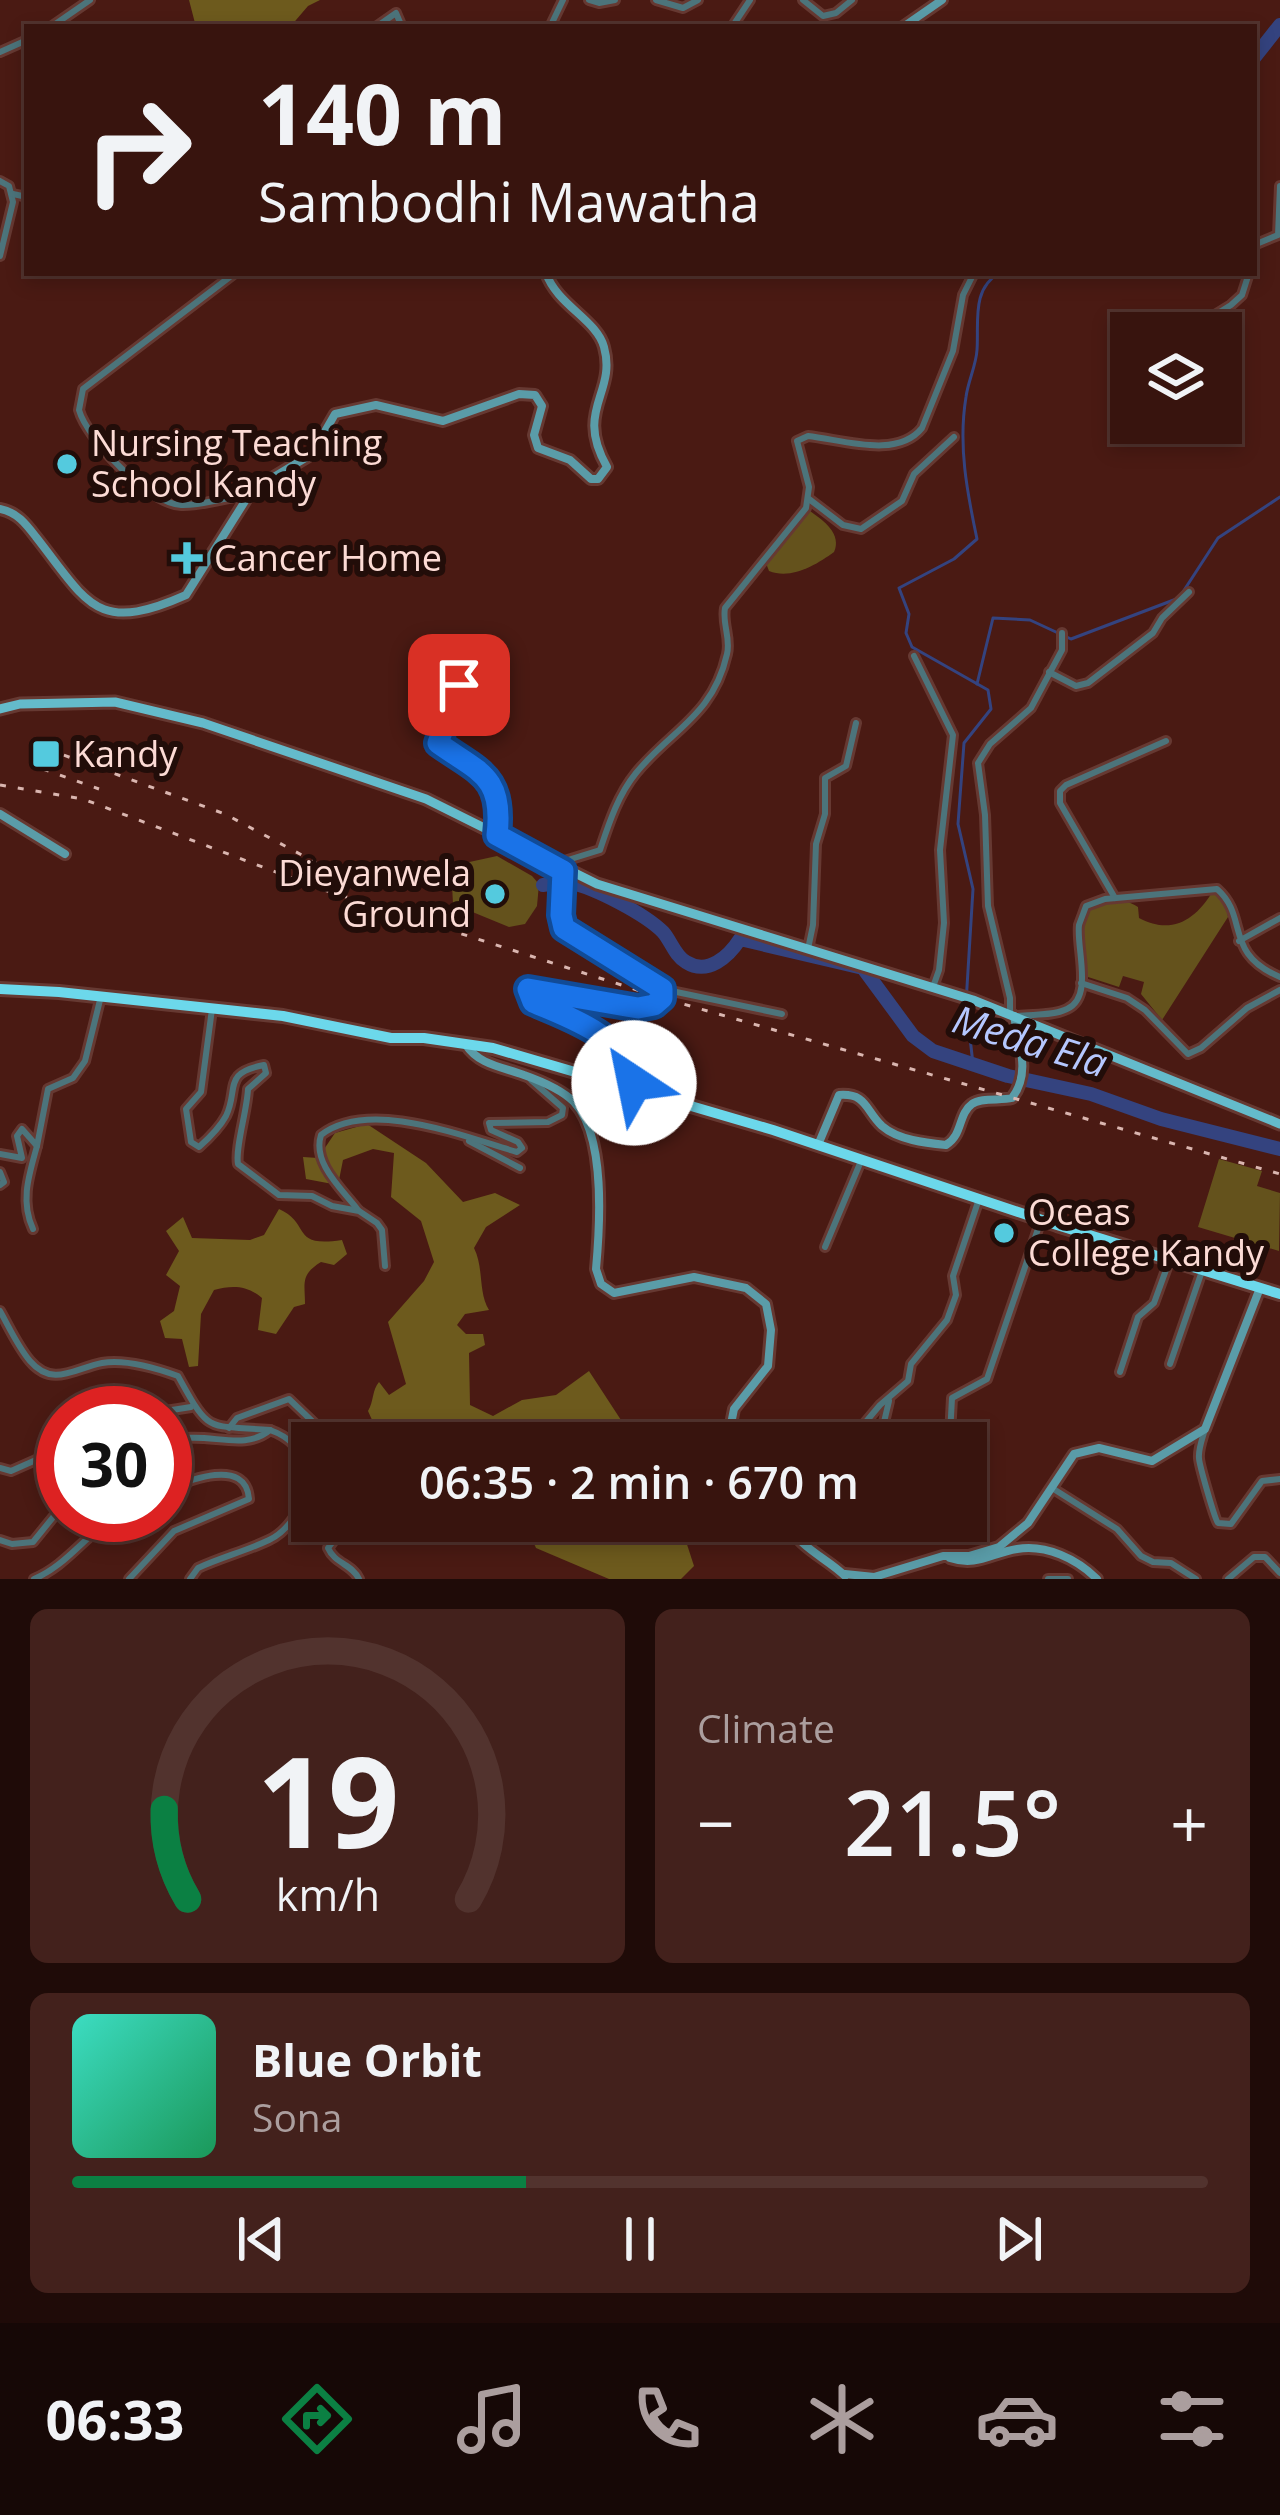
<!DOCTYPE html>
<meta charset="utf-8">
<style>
body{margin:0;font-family:"Open Sans",sans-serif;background:#43211c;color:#f1f3f6;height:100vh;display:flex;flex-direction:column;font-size:45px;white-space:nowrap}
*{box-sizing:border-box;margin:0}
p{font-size:39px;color:#ab9e9e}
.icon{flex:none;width:66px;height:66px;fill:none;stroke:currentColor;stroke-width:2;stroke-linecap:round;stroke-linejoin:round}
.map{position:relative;height:1579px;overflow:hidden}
.panel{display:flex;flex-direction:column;gap:30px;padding:30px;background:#1f0b08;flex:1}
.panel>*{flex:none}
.hud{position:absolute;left:24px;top:24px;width:1233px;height:252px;border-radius:0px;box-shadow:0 6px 18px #0003,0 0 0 3px #52332e;background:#38140e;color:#f1f3f6;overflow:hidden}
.tools{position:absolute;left:1110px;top:312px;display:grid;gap:24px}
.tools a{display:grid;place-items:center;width:132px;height:132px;border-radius:0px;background:#38140e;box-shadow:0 6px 18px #0003,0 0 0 3px #52332e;font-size:60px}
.speed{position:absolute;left:36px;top:1386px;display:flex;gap:24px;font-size:60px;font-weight:700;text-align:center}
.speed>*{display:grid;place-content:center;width:156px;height:156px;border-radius:50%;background:#38140e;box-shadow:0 6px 18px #0003,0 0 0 3px #52332e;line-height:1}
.speed .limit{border:18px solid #d22;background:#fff;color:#111}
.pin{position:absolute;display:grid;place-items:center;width:102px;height:102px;color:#fff;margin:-51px;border-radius:24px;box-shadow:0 6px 18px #0006}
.me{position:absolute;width:132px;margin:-66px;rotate:326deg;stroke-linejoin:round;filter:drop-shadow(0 0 9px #0008)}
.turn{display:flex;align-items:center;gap:42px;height:252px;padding:0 36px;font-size:54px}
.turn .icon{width:156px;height:156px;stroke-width:2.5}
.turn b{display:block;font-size:84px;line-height:102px}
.big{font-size:90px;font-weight:600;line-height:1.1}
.panel .card{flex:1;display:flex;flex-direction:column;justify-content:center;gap:18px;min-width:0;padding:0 42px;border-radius:18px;background:#43211c}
.panel .dial{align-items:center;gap:0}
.dial svg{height:312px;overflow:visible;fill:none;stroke:#52332e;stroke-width:7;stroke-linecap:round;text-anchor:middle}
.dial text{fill:#f1f3f6;stroke:none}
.song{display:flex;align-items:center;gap:36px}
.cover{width:144px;height:144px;border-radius:18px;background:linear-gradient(135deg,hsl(170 70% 55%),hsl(150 70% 35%))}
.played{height:12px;border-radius:6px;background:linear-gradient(90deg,#0b8043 40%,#52332e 40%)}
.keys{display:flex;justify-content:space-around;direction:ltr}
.heat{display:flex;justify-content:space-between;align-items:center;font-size:66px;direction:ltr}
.panel .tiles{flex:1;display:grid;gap:30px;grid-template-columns:1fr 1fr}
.card:last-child{grid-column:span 2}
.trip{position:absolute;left:291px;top:1422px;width:696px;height:120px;border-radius:0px;background:#38140e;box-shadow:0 6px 18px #0003,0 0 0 3px #52332e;font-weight:600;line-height:120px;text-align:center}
.menu{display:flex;height:192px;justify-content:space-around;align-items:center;background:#160806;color:#ab9e9e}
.menu .icon{width:84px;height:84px}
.menu .on{color:#0b8043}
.menu b{font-size:54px;color:#f1f3f6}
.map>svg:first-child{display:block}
</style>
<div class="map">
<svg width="1280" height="1579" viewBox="0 0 1280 1579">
<rect width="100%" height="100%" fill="#4a1a13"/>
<!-- green -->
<g fill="#64521c">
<path d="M810,511C824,521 842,534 834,552C816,565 791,580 769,571L764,558Z"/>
<path d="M497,856L532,876L539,884L537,906L525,924L509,927L453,904L451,866Z"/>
<path d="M1213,891L1226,901L1228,917L1162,1020L1141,994L1144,982L1123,976L1119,987L1085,976L1083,916L1088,906C1106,897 1120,896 1138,907L1139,918C1171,935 1195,921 1213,891Z"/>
<path d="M1219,1159L1262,1171L1257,1186L1280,1193L1279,1251L1198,1227Z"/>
</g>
<!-- forest -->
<g fill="#6d5a1d">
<path d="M189,0H320L308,6L290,27H196Z"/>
<path d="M367,1124L426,1163L463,1202L495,1193L520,1205L486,1227L474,1248C484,1268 478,1292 489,1310L465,1314L457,1325L466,1334H483L485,1345L469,1353L470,1405L493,1416L522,1400L556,1395L589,1371L636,1443H376L377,1431L368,1411C374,1401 372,1390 379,1382L389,1395L406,1384L388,1322L424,1281L434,1262L421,1221L391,1197L394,1153L373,1149L343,1160L338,1185L306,1179L303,1157L318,1158L335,1133Z"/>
<path d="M279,1209C312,1224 290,1248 342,1240L347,1254L334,1265L321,1262C300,1275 305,1283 305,1304L294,1307L276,1334L258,1330L262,1298C247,1285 232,1285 214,1290L201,1314L198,1366L189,1367L182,1339L165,1338L160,1321L174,1311L180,1286L166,1275L179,1251L166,1231L183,1217L192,1238L250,1240L264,1235Z"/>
<path d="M524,1521H675L682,1529L694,1566L681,1579H609L536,1548Z"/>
</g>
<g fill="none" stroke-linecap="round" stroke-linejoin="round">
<!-- stream -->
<g stroke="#34437f" stroke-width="3">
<path d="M977,684L993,618L1030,620L1071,639L1179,598L1218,538L1280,497"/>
<path d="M973,1064L966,1003L973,889L958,824L964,743L991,709L988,690L912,647L906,633L909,614L899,588L954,559L977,539C967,492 958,445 966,397C968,381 976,366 977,350C979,323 971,288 1000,273"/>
</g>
<!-- river -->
<g stroke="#34437f" stroke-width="14">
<path d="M1254,58L1280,25"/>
<path d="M543,885C552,884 562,881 571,883C595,888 645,914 663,932C671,941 675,956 686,962C708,976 729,956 740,939L863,968L913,1036L933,1051L1008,1076L1091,1094L1161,1119L1280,1149"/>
</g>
<defs>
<g id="street">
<path d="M589,0L599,3L615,0"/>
<path d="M656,0L683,8L698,0"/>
<path d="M803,0L823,16L836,13L852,0"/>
<path d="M51,27L90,0"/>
<path d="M376,27L396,13L402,27"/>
<path d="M550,27L563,0"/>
<path d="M732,27L750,0"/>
<path d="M0,52L27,40"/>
<path d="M0,181L9,186L13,202L0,256"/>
<path d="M13,194L27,197"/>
<path d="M1254,245L1278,235L1280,186"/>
<path d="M235,273L83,389L79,410C87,439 149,504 181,505C203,506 226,496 248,496"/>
<path d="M1193,333L1197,326L1231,305L1242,295L1249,273"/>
<path d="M809,499L843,525L861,529L902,501L914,474L954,437"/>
<path d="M914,656L953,735L940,850L944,923L939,970L933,987"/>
<path d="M1049,672L1076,686L1088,683L1153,633L1162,618L1189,592"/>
<path d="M459,685L438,743C476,771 504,778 497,834"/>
<path d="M555,864L600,850C609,823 618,795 636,773C671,730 713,716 727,654C731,638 722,624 725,608L806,508L809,487L797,441L808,436C844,440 897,459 922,428L953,351L963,295L974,273"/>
<path d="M1115,898L1060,803V791L1066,785L1166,741"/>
<path d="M1239,941L1280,918"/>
<path d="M808,949L813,925L816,844L825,814V778L846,766L856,723"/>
<path d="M1081,983L1127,998L1145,1010L1188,1054L1201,1048L1247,1008L1280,990"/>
<path d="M528,989L638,1008L654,1005L662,998V989L657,983L564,928L563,871"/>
<path d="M528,989L533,1002C573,1019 632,1038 635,1090"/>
<path d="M662,989L782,1014"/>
<path d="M212,1009L201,1092L186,1109L191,1142L199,1147C208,1139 220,1127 226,1116C239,1089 222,1073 264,1065L266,1073L248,1089C247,1111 235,1148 238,1164L279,1195L312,1196L332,1206L359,1211L377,1223L382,1230L385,1266"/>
<path d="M1010,1014V998L988,906L985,815L978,763L990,744L1031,708L1062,650V633"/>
<path d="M1018,1016C1033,1014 1053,1016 1067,1009C1094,997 1076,948 1079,925C1080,922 1085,909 1086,906L1105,899L1217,889C1249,917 1223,953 1280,977"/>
<path d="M469,1141L520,1168"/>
<path d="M0,1154L22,1158L17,1136L22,1129L37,1146L48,1089L73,1078L85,1061L101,996"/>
<path d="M0,1172L4,1182L0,1185"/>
<path d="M358,1210C342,1189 312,1163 321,1135C369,1098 465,1137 517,1152L522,1148L518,1142L491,1130L489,1123L548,1122L562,1115L563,1108L531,1080"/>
<path d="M33,1229C20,1201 29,1175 37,1146"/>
<path d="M825,1247L861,1161"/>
<path d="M0,1311C9,1327 18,1347 30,1361C53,1388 75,1368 102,1363C125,1359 156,1368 178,1376C210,1434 205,1425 270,1430"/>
<path d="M1170,1364L1202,1271"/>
<path d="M1120,1372L1138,1317L1154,1303L1170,1259"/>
<path d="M153,1413L191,1407"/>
<path d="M229,1428L237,1418L289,1399L335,1443"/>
<path d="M1205,1429C1203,1437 1198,1449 1199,1458C1199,1464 1215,1520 1218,1523L1231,1524L1262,1481L1280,1479"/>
<path d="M950,1435L952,1398L987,1379L1041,1220"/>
<path d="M880,1439L889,1401"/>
<path d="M808,1443L814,1438L824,1443"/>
<path d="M848,1443L880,1405L908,1381L911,1364L947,1320L956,1295L953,1276L979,1199"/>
<path d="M165,1445C198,1425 241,1455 270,1430C290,1437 301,1449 306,1470C313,1493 291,1530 269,1540C246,1551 222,1557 198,1568L190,1579"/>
<path d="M0,1468L11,1471L63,1448"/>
<path d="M1052,1488L1117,1529L1141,1556L1153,1562L1171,1563L1196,1579"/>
<path d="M349,1521L328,1548C335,1564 352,1564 359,1579"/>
<path d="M0,1540L12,1544L33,1542L63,1505"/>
<path d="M34,1579C68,1565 87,1532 119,1515"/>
<path d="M129,1579L174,1531L249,1499C246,1457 189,1480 165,1490"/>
<path d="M1048,1579H1068"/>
<path d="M1228,1579L1254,1557H1265L1280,1573"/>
</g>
<g id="secondary">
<path d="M903,27L942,0"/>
<path d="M0,509C17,512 26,524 36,537C88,603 96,635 186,595L252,490L312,454L335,414L376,405L443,421L519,394L535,395L542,406L534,435L538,448L570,460L591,479H598L607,467C574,409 617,394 604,347C597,320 557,305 546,273"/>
<path d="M0,814L65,854"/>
<path d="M466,1045C479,1065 503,1067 524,1075C541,1081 561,1089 574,1102C606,1136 600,1225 596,1269L601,1284L614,1293L694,1277L746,1288L766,1304L771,1330L768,1366L734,1409L731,1424L735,1443"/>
<path d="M818,1145L839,1095C867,1093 865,1110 882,1126C898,1140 926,1143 946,1145C963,1135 958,1114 972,1104C981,1097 1001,1101 1012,1098C1031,1073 1019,1045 1014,1016"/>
<path d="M787,1521C797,1547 827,1558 845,1576"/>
<path d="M950,1558C977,1567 991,1553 1017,1549C1046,1544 1077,1559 1097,1579"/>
<path d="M845,1574L874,1577L943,1556H969L999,1547L1028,1523L1074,1454L1099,1448L1152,1461L1205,1429L1260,1288"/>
</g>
<path id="primary" d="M0,709L20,704L115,702L203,723L426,799L597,884L973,1000L1280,1124"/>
<path id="highway" d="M0,989L59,992L283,1016L391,1038H424L493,1048L773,1130L1057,1225L1280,1294"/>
</defs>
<!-- street casing -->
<use href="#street" stroke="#663932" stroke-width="12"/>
<!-- secondary casing -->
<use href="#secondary" stroke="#663932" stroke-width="14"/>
<!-- primary casing -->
<use href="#primary" stroke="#663932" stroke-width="15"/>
<!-- highway casing -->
<use href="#highway" stroke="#663932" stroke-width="16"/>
<!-- street -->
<use href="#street" stroke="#4c747b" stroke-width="6"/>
<!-- secondary -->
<use href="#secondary" stroke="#5a9ca8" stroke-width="8"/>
<!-- primary -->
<use href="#primary" stroke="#64bbcb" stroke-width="9"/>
<!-- highway -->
<use href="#highway" stroke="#6cd8eb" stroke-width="10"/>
<!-- rail -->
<g stroke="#dab6b0" stroke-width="3" stroke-dasharray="6 12" stroke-linecap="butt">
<path d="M47,749L225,814L313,861L356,891"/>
<path d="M43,769L99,789"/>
<path d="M0,785L83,799L318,888L662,998L1280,1174"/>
</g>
</g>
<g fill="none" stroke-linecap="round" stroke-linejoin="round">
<defs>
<path id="route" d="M459,685L438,743C478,772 504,775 497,835L563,871L561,915L564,928L662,989V998L654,1005L638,1008L528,989L533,1002C572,1019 626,1036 634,1083"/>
</defs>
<!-- route casing -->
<use href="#route" stroke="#114b97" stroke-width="30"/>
<!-- route -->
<use href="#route" stroke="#1a73e8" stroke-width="21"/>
</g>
<!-- markers -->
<g fill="#54cade" stroke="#220d09" stroke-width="4.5">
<circle cx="67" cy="464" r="12"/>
<path d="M181 540h12v12h12v12h-12v12h-12v-12h-12v-12h12z"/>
<rect x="31" y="739" width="30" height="30" rx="6"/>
<circle cx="495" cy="894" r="12"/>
<circle cx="1004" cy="1233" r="12"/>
</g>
<g text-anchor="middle" stroke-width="12" stroke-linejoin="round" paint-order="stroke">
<!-- poi labels -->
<g font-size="36" fill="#fcdbd5" stroke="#220d09" text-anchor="start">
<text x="91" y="456">Nursing Teaching<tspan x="91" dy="41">School Kandy</tspan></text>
<text x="214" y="571">Cancer Home</text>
<text x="73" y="767">Kandy</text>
<text x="471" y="886" text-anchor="end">Dieyanwela<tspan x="471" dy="41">Ground</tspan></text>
<text x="1028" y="1225">Oceas<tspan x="1028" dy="41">College Kandy</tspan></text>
</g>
<!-- water labels -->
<g font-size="39" font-style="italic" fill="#b5c7fe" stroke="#220d09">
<text transform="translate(1030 1041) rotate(17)" y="14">Meda Ela</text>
</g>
</g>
</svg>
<div class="tools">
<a><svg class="icon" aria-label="layers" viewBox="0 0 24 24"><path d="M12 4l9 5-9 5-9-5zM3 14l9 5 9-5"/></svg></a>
</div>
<div class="speed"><div class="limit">30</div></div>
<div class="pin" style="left:459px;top:685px;background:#d93025"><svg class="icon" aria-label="arrive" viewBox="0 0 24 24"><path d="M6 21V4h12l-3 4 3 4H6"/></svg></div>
<svg class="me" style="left:634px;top:1083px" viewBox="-20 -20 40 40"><circle r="19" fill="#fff"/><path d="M0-13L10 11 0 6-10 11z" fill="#1a73e8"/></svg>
<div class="trip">06:35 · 2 min · 670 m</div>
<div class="hud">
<div class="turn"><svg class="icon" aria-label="right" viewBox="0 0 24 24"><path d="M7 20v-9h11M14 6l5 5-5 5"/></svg><div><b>140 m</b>Sambodhi Mawatha</div></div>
</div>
</div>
<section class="panel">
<div class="tiles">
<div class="card dial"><svg viewBox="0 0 100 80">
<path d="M14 69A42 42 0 1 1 86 69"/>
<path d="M14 69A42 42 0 0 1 8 46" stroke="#0b8043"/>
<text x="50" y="56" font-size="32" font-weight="700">19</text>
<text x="50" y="72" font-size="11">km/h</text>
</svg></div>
<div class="card"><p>Climate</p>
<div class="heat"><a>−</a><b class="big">21.5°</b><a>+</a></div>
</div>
<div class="card">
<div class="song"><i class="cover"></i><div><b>Blue Orbit</b><p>Sona</p></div></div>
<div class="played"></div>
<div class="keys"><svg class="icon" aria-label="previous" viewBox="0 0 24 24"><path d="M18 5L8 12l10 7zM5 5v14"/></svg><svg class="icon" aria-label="pause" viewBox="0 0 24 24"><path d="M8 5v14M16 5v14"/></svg><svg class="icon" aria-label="next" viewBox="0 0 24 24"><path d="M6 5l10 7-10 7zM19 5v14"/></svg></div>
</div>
</div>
</section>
<nav class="menu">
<b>06:33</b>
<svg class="icon on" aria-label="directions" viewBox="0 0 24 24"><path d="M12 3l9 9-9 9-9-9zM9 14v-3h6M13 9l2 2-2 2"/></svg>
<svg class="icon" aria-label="music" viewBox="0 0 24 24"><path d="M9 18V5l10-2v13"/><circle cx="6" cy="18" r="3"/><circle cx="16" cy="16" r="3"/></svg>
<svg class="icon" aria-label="phone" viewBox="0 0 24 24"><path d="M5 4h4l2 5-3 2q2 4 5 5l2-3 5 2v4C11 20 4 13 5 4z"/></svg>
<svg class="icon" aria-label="climate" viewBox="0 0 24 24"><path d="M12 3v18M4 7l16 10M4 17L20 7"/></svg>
<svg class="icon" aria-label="car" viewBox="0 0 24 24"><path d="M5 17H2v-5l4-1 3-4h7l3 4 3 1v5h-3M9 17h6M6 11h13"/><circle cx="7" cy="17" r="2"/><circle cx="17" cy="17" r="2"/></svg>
<svg class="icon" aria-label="filters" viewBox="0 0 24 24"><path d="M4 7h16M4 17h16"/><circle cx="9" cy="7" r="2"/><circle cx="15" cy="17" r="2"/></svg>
</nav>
